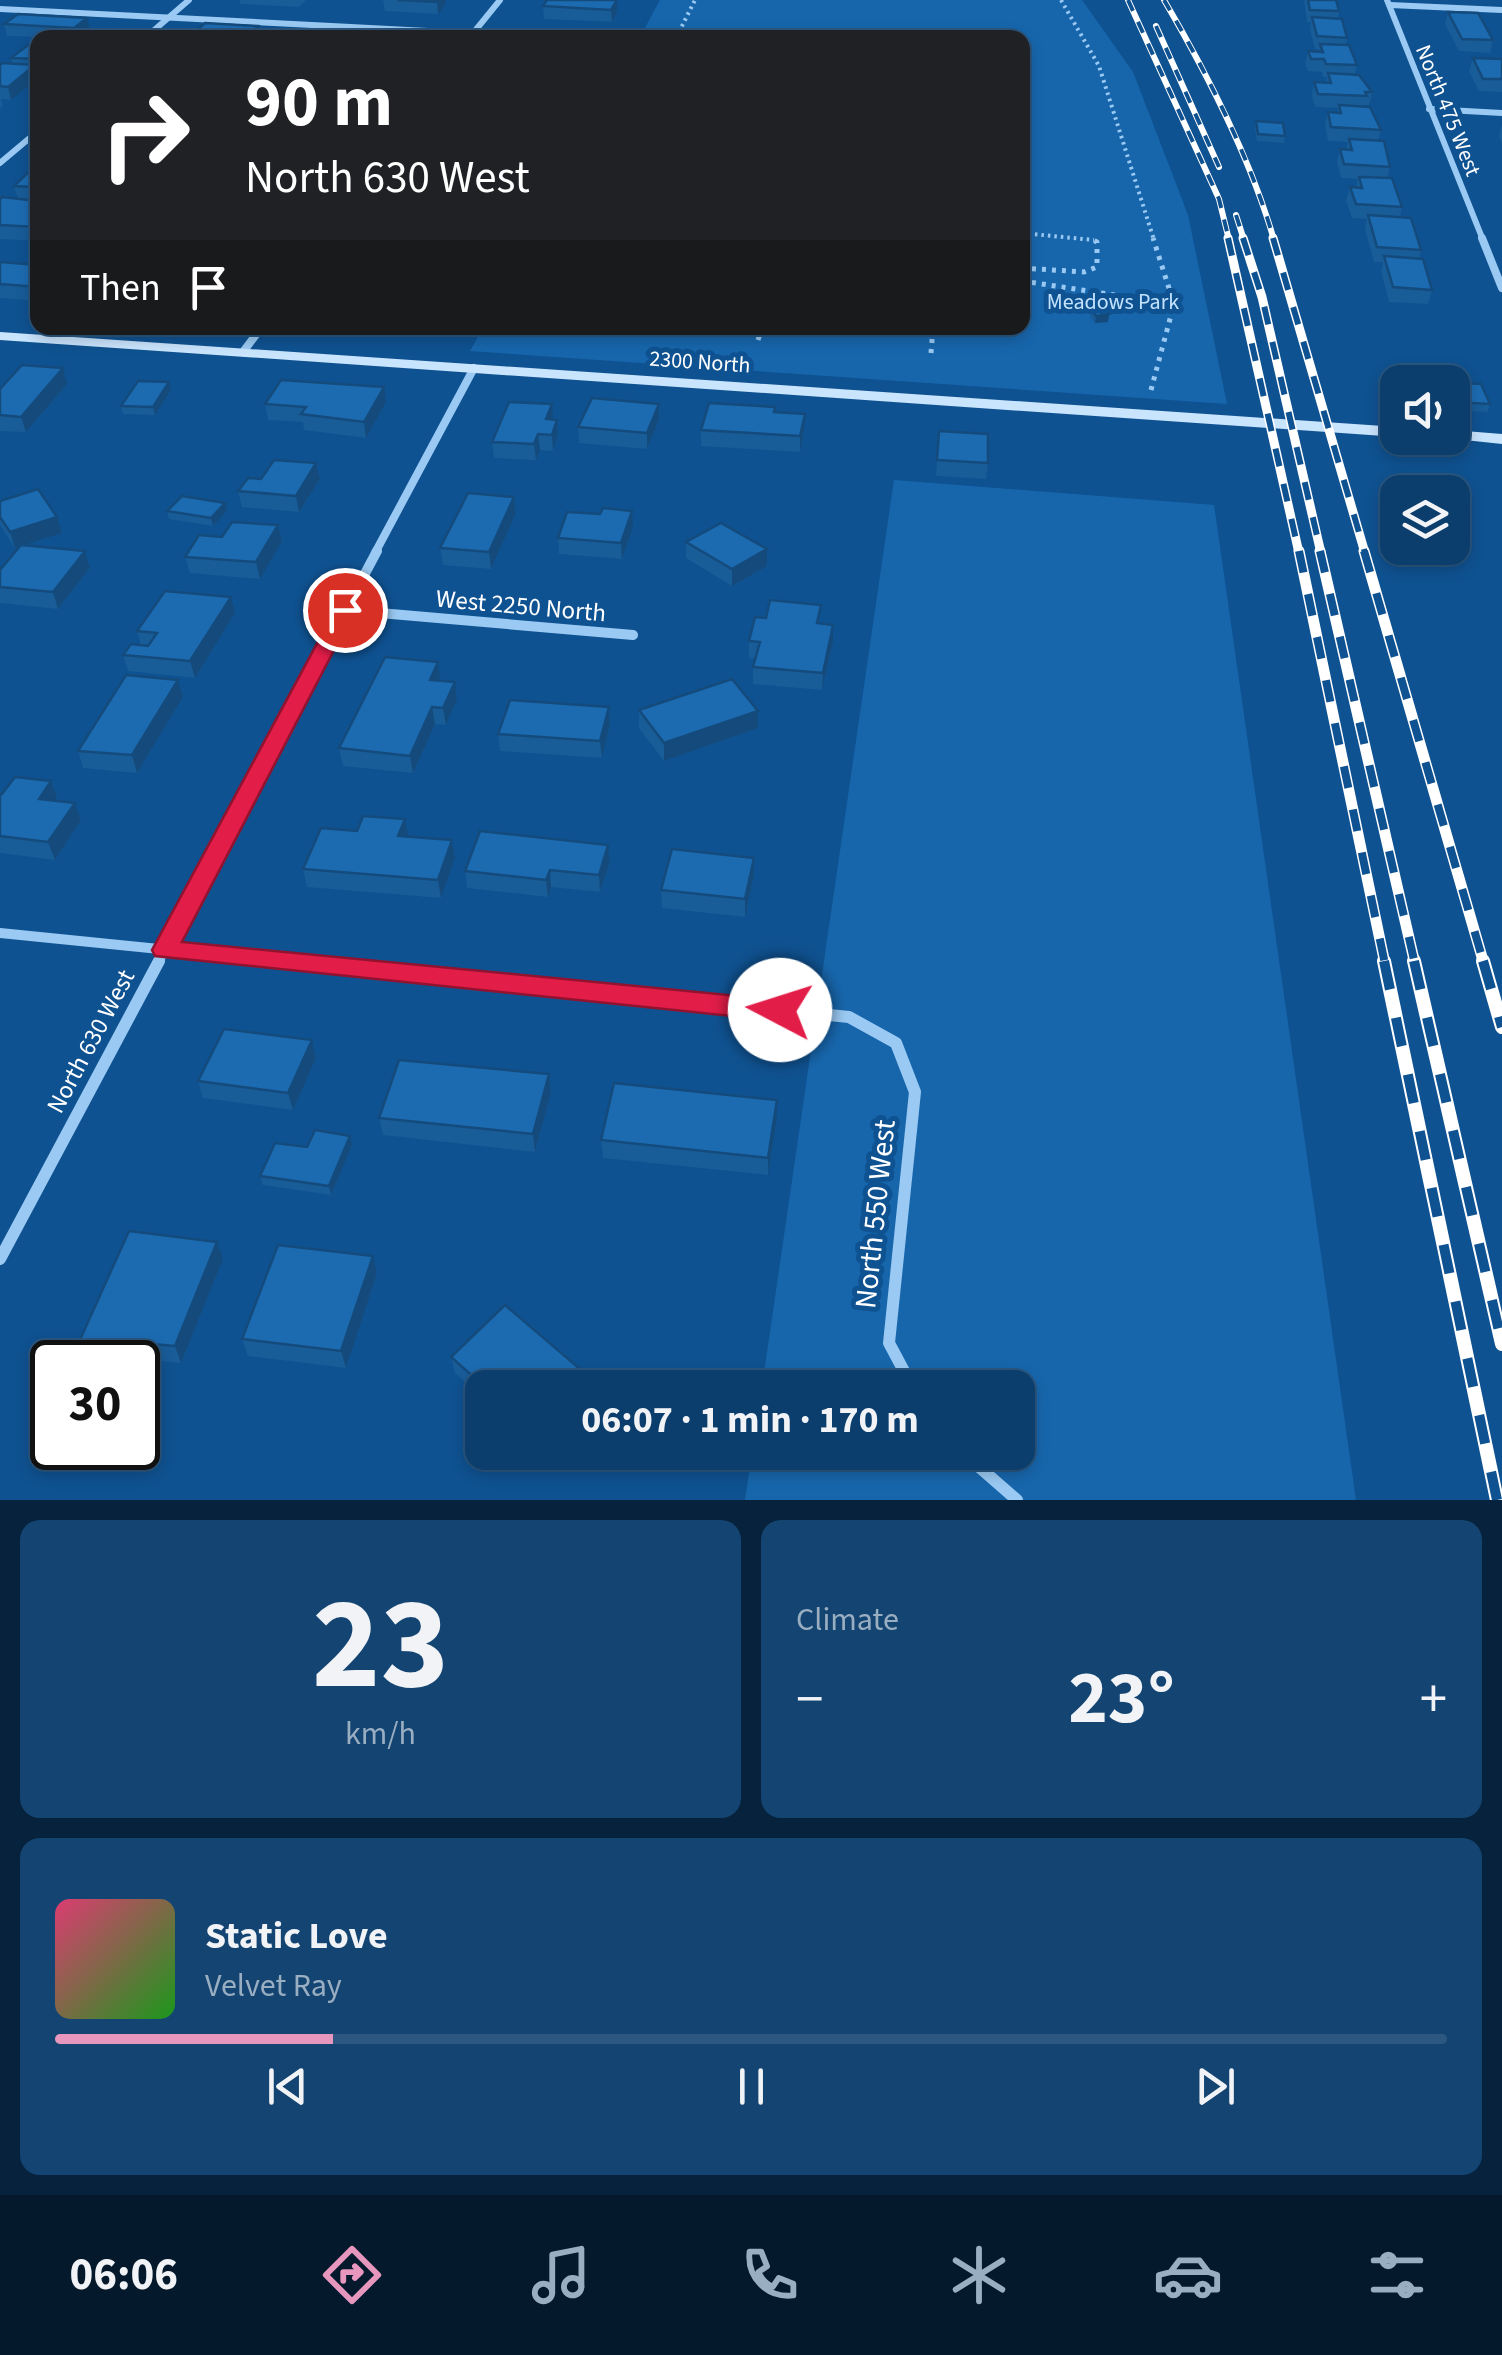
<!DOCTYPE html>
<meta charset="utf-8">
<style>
body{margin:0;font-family:"Source Sans 3",sans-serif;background:#144572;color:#f1f3f6;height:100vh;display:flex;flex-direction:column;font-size:38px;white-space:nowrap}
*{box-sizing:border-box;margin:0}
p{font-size:32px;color:#9aaec2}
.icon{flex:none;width:55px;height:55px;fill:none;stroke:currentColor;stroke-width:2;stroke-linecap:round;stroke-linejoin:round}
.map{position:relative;height:1500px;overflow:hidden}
.sheet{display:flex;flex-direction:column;gap:20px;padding:20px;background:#06223c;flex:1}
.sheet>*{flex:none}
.banner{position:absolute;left:30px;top:30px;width:1000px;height:305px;border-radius:20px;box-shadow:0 5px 15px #0003,0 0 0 2px #2b5780;background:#202124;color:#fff;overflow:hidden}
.buttons{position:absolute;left:1380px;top:365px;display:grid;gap:20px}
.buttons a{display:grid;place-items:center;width:90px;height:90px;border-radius:20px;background:#0b3e6d;box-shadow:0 5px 15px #0003,0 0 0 2px #2b5780;font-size:50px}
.speed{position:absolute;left:30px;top:1340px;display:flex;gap:20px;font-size:50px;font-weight:700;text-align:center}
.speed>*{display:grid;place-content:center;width:130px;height:130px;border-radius:50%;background:#0b3e6d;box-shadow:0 5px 15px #0003,0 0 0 2px #2b5780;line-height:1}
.speed .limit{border:5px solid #111;border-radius:15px;background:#fff;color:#111}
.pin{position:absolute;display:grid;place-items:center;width:85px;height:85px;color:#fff;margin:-42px;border:5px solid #fff;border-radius:50%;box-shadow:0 2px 10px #0007}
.me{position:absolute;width:110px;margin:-55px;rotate:275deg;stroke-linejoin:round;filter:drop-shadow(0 0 8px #0008)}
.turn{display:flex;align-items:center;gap:35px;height:210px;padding:0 50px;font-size:45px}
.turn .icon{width:130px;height:130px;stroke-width:2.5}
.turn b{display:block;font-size:70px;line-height:85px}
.then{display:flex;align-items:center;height:95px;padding:0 50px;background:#0003;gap:20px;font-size:38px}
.big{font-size:75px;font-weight:700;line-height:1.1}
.sheet .tile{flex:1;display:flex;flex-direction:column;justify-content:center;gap:15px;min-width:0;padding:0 35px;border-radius:20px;background:#144572}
.sheet .dial{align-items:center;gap:0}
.dial b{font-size:130px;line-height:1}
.song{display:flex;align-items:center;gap:30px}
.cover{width:120px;height:120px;border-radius:15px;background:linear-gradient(135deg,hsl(340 70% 55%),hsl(120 70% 35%))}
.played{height:10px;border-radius:5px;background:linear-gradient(90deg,#e797bd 20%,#2b5780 20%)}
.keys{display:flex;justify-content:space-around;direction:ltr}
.heat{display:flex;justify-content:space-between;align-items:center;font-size:55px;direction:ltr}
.sheet .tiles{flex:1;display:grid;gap:20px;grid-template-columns:1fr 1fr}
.tile:last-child{grid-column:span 2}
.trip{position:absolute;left:465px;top:1370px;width:570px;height:100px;border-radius:20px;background:#0b3e6d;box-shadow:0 5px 15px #0003,0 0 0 2px #2b5780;font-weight:700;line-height:100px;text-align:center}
.tabs{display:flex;height:160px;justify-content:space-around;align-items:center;background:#04192c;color:#9aaec2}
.tabs .icon{width:70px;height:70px}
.tabs .current{color:#e797bd}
.tabs b{font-size:45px;color:#f1f3f6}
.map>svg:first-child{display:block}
</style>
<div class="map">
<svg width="1502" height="1500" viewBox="0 0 1502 1500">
<rect width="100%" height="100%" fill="#0f5291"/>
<!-- green -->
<g fill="#1766ac">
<path d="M660,0H1082L1133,72L1188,215L1227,404L470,351L483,328H1022V38L640,37Z"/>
<path d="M894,480L1214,505L1356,1500H745L752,1453L1018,1452V1388L762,1387Z"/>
</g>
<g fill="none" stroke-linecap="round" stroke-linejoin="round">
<!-- path-far1 -->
<g stroke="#9acaf3" stroke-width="4" stroke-dasharray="2.5 4" stroke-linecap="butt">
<path d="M1061,0L1099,66L1154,240"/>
<path d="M643,30L655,36"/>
<path d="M654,38L680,30"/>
<path d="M676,38L695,0"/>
<path d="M1022,233L1094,240"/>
</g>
<!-- path -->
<g stroke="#9acaf3" stroke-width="5" stroke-dasharray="4 6" stroke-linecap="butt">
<path d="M1022,268L1084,272L1097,267V242L1089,238"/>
<path d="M1022,281L1174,304L1153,238"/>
<path d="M758,340L762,328"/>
<path d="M931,353L933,328"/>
<path d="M1151,390L1174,304"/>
</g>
<!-- street-far3 -->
<g stroke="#9acaf3" stroke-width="6">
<path d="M1387,0L1483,240"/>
<path d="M1390,5L1502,10"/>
<path d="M0,9L566,38"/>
<path d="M470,37L500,0"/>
<path d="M145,38L189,0"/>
<path d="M1429,109L1502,113"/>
<path d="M0,163L38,131"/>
</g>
<!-- street-far2 -->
<g stroke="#9acaf3" stroke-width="8">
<path d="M1482,238L1502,288"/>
<path d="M243,352L261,328"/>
<path d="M375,553L474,368"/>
</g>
<!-- street-far1 -->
<g stroke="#9acaf3" stroke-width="10">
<path d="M345,610L633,635"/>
<path d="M0,933L309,964"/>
<path d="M157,964L377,551"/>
</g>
<!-- street -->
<g stroke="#9acaf3" stroke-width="12">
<path d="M284,961L849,1017L896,1043L915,1092L889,1343L913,1388"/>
<path d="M0,1259L159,961"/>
<path d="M962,1452L1017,1500"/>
</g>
<!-- secondary -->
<g fill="#c9e4fd" fill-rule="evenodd">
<path d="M0,332L1398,427V437L0,340Z"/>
<path d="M1452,430L1502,434V444L1446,438H1452Z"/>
</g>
<defs>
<g id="rail-far3">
<path d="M1128,0L1219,199L1229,240"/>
<path d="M1164,0C1208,75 1250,157 1274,240"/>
<path d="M1156,26L1219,167"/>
<path d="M1236,215L1244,240"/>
</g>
<g id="rail-far2">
<path d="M1228,238L1299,553"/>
<path d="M1243,238L1262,297L1321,553"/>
<path d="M1273,238L1365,553"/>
</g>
<g id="rail-far1">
<path d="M1299,551L1385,964"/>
<path d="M1320,551L1415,964"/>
<path d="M1364,551L1484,964"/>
</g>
<g id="rail">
<path d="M1384,961L1497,1500"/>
<path d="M1414,961L1502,1344"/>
<path d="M1483,961L1502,1027"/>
</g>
</defs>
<!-- rail-far3 casing -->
<use href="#rail-far3" stroke="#fff" stroke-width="6"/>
<!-- rail-far2 casing -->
<use href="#rail-far2" stroke="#fff" stroke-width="9"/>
<!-- rail-far1 casing -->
<use href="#rail-far1" stroke="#fff" stroke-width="11"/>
<!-- rail casing -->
<use href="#rail" stroke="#fff" stroke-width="14"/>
<!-- rail-far3 -->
<use href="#rail-far3" stroke="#0f5291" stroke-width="4" stroke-dasharray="12" stroke-linecap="butt"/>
<!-- rail-far2 -->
<use href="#rail-far2" stroke="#0f5291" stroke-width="6" stroke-dasharray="18" stroke-linecap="butt"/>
<!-- rail-far1 -->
<use href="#rail-far1" stroke="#0f5291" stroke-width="8" stroke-dasharray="22" stroke-linecap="butt"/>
<!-- rail -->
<use href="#rail" stroke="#0f5291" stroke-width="10" stroke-dasharray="29" stroke-linecap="butt"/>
</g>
<!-- wall -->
<g fill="#185c98">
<path d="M240,0H306L299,7L240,4Z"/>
<path d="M383,0H445L446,4L438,14L385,11Z"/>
<path d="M617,0V12L612,22L544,19L543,6Z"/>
<path d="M1304,0H1336L1339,11L1338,18L1347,38L1346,45L1357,65L1355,74L1372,92L1369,105H1365L1364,106L1381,130L1378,141L1390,167L1387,178L1402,207L1400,217L1421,250L1419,259L1432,290L1428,304L1389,302L1381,271L1383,262H1374L1365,229L1367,219L1352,218L1346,201L1350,187H1356L1358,179L1341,178L1337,162L1340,149H1346L1348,142L1328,141L1325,125L1328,112L1337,113L1338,108L1315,107L1312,95L1314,82H1326L1327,77H1323L1322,72L1308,71L1305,64L1308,51L1318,52L1319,49H1315L1310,29L1311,22H1307Z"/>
<path d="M1448,12L1493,40L1490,53L1459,51L1445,24Z"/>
<path d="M18,14L90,30L80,38L7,36L4,24Z"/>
<path d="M192,34L260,38H193Z"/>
<path d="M38,39V72L11,100L1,99L3,105L0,109V65L12,64L11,58Z"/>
<path d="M1473,58L1502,59V92L1479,91L1469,71Z"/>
<path d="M1256,121L1285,136L1284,143L1257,141L1255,128Z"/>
<path d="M1502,124V144L1499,135Z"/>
<path d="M38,165V241L0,239V199H18L14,186Z"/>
<path d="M0,262L38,265V301L0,298Z"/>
<path d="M1091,309L1109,314L1108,322L1095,323L1090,317Z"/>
<path d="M436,328H474L473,329Z"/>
<path d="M1433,381L1481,384L1490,404L1487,412L1452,410V382H1432Z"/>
<path d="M67,384L26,432L0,431V389Z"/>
<path d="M171,390L155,415L123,414L121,406Z"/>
<path d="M386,402L366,438L304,430L303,422L268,420L265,404Z"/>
<path d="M775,412L804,430L800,452L701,446V430Z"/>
<path d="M553,420H557L558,435L553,451L540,450L536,460L494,458L492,442Z"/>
<path d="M659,420L647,449L579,443L578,427Z"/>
<path d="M939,431L988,463L986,479L936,476Z"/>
<path d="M316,463L320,479L299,512L242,507L238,491L261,479Z"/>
<path d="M514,497L516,513L491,569L443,565L440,548Z"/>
<path d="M0,501L57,517L62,533L23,545L85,551L90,568L58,609L0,603V570L19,547L15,548L0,525Z"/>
<path d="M167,511H227L213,526L169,519Z"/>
<path d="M278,525L282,541L260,579L190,573L185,557Z"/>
<path d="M633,527L622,559L559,554L558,538Z"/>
<path d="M686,542L767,566L732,586L686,558Z"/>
<path d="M235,613L195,678L128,671L123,655L141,645L137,631Z"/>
<path d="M820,624L833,642L822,690L753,684V667L756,659L749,658V641Z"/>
<path d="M440,679L439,681L457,699L446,725L435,724L413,773L343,766L339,748Z"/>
<path d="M183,697L137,773L83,768L78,751Z"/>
<path d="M609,707L610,724L602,758L500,751L498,734Z"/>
<path d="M639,710L758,728L664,761L639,728Z"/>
<path d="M51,781L57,798L56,801L75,803L81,820L55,860L0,853V794Z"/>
<path d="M408,837L452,840L455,858L441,898L307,887L303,869Z"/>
<path d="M754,858V875L745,917L662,908L661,890Z"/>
<path d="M610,862L600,892L551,887L548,897L467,888L465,871Z"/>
<path d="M312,1040L316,1058L293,1110L203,1098L198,1081Z"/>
<path d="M549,1074L551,1092L535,1152L383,1135L379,1118Z"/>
<path d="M777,1117L768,1175L603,1158L601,1140Z"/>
<path d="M352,1145L331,1195L263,1185L260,1176L307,1147Z"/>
<path d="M217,1242L223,1259L181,1363L160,1361L147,1394L138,1393V1362Z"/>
<path d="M377,1273L346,1368L248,1356L242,1339Z"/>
<path d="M451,1357L582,1386L580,1388H482V1398L455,1373Z"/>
</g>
<!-- shaded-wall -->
<g fill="#144b7c">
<path d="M438,0H445L446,4L438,14L437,2Z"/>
<path d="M617,0V12L612,22L611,10Z"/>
<path d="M87,18L90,30L80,38H77L74,28Z"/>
<path d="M258,26L260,38H247Z"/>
<path d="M35,65L38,78L11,100L8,87Z"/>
<path d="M1109,314L1108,322L1095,323L1096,316Z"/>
<path d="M63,368L67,384L26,432L21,417Z"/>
<path d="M169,382L171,390L155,415L153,407Z"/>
<path d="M384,387L386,402L366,438L364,422Z"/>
<path d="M552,404L553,420L546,419Z"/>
<path d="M659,404V420L647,449V433Z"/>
<path d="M805,414L804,430L800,452V436Z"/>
<path d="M557,420L558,435L553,451L552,435Z"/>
<path d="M538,434L540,450L536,460L534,444Z"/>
<path d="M316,463L320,479L299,512L296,496Z"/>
<path d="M514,497L516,513L491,569L489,552Z"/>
<path d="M225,503L227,511L213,526L211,518Z"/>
<path d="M632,511L633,527L622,559L621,543Z"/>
<path d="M57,517L62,533L15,548L10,532Z"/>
<path d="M278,525L282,541L260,579L256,562Z"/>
<path d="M767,549V566L732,586V569Z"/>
<path d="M85,551L90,568L58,609L53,592Z"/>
<path d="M231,597L235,613L195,678L190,661Z"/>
<path d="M833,625V642L822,690L823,673Z"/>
<path d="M438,662L440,679L432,697L430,680Z"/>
<path d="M178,680L183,697L137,773L132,755Z"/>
<path d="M455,682L457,699L446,725L443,708Z"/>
<path d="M432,707L435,724L413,773L410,756Z"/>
<path d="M609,707L610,724L602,758L600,741Z"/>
<path d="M758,711V728L664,761V743Z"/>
<path d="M51,781L57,798L45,816L39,799Z"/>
<path d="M75,803L81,820L55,860L48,842Z"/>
<path d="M405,819L408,836H398Z"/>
<path d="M452,840L455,858L441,898L438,880Z"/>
<path d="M608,845L610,862L600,892L599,875Z"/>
<path d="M754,858V875L745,917V899Z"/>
<path d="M550,870L551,887L548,897L546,880Z"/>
<path d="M312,1040L316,1058L293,1110L288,1093Z"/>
<path d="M549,1074L551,1092L535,1152L533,1134Z"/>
<path d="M777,1100V1117L768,1175V1158Z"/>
<path d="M350,1136L352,1145L331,1195L329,1186Z"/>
<path d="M217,1242L223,1259L181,1363L175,1346Z"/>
<path d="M373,1256L377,1273L346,1368L341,1351Z"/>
<path d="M153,1344L160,1361L147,1394L140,1377Z"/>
<path d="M580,1369L582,1386L580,1388H561Z"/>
</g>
<!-- building -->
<g fill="#1c6bb1" stroke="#144b7c" stroke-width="2.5">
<path d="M397,0H438L437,2Z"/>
<path d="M547,0H617L611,10L543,6Z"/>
<path d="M1308,0H1336L1339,11L1310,10Z"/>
<path d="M1448,12L1478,13L1493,40L1462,39Z"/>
<path d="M18,14L87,18L74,28L4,24Z"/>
<path d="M1312,17L1342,19L1347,38L1317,36Z"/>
<path d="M205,23L258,26L247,37L192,34Z"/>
<path d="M345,31L407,34L403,38H339Z"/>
<path d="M36,39H38V59L11,58Z"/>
<path d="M1320,44L1349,45L1357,65L1326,64L1324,59H1311L1308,51L1323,52Z"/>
<path d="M1473,58L1502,59V79H1483Z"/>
<path d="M2,63L35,65L8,87L0,86V65Z"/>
<path d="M1328,73L1359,75L1372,92H1365L1367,96L1318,94L1314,82L1331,83Z"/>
<path d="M1339,105L1370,107L1381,130L1331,127L1328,112L1341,113Z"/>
<path d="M1256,121L1283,123L1285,136L1258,134Z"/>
<path d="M1349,139L1384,141L1390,167L1344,164L1340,149L1352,150Z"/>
<path d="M36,165H38V187L14,186Z"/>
<path d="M1359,177L1392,178L1402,207L1356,204L1350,187L1362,188Z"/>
<path d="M2,197L38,201V213L33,218H38V227L0,225V199Z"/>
<path d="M1368,215L1411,218L1421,250L1377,247Z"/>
<path d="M1384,256L1423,259L1432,290L1393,287Z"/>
<path d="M0,262L38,265V287L0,284Z"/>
<path d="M1103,308L1109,314L1096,316L1091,309Z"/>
<path d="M22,365L63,368L21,417L0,415V389Z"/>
<path d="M281,380L384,387L364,422L301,414L306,407L265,404Z"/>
<path d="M138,381L169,382L153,407L121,406Z"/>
<path d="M1433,381L1481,384L1490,404L1452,402V382H1433Z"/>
<path d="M592,398L659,404L647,433L578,427Z"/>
<path d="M509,402L552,404L546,419L557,420L552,435L538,434L534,444L492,442Z"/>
<path d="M709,403L775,407L774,412L805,414L800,436L701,430Z"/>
<path d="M939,431L988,434V463L937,460Z"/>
<path d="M274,460L316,463L296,496L238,491L248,478L261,479Z"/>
<path d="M38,489L57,517L10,532L0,517V501Z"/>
<path d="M468,493L514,497L489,552L440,548Z"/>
<path d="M182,496L225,503L211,518L167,511Z"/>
<path d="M603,508L632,511L621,543L558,538L567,512L600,514Z"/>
<path d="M232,522L278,525L256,562L185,557L199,535L222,537Z"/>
<path d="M721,523L767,549L732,569L686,542Z"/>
<path d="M21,545L85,551L53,592L0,587V570Z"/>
<path d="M165,591L231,597L190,661L123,655L131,644L148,646L157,633L137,631Z"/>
<path d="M770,600L821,605L817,623L833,625L823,673L753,667L760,642L749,641L755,617L766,618Z"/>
<path d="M385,657L438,662L430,680L455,682L443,708L432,707L410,756L339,748Z"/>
<path d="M126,675L178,680L132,755L78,751Z"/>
<path d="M732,679L758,711L664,743L639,710Z"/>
<path d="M510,700L609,707L600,741L498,734Z"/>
<path d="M15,777L51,781L39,799L75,803L48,842L0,836V794H2Z"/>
<path d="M363,816L405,819L398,836L452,840L438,880L303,869L321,828L357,831Z"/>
<path d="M480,831L608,845L599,875L550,870L546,880L465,871Z"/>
<path d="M672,849L754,858L745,899L661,890Z"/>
<path d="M224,1029L312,1040L288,1093L198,1081Z"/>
<path d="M399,1060L549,1074L533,1134L379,1118Z"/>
<path d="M614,1083L777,1100L768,1158L601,1140Z"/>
<path d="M315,1130L350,1136L329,1186L260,1176L275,1143L307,1147Z"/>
<path d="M129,1231L217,1242L175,1346L153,1344L140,1377H138V1362H70Z"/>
<path d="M278,1245L373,1256L341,1351L242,1339Z"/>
<path d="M505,1305L580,1369L561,1388H486L451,1357Z"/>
</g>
<!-- route -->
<path fill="#e11d48" stroke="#92132f" stroke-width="2.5" d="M345,604L355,610L182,942L780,1000L789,1003L793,1010L789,1018L780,1021L155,956L152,950L335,610Z"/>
<g text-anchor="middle" stroke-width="10" stroke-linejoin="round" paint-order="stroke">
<!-- far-street labels -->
<g font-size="22" fill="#fff" stroke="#0f5291">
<text transform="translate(1449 110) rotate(68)" y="8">North 475 West</text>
<text transform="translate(700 361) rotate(4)" y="8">2300 North</text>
</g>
<!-- far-park labels -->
<g font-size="22" fill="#c2e2fe" stroke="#0f5291">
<text x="1113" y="309">Meadows Park</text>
</g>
<!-- street labels -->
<g font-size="25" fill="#fff" stroke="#0f5291">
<text transform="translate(521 605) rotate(5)" y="9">West 2250 North</text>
<text transform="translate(90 1041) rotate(-62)" y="9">North 630 West</text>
</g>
<!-- near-street labels -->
<g font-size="30" fill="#fff" stroke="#0f5291">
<text transform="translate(875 1214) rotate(-84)" y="10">North 550 West</text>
</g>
</g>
</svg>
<div class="buttons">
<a><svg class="icon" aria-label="sound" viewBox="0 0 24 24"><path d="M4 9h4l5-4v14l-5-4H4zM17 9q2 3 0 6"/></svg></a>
<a><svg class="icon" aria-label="layers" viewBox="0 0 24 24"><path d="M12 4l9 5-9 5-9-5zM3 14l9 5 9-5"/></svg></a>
</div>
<div class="speed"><div class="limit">30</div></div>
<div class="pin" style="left:345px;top:610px;background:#d93025"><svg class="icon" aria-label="arrive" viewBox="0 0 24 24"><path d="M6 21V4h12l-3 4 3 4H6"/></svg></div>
<svg class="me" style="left:780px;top:1010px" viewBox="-20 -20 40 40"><circle r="19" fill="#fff"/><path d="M0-13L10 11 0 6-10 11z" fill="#e11d48"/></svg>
<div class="trip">06:07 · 1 min · 170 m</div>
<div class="banner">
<div class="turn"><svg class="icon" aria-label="right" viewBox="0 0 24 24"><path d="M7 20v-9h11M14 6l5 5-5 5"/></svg><div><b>90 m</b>North 630 West</div></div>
<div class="then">Then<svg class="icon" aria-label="arrive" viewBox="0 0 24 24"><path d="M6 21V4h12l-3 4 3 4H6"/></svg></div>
</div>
</div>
<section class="sheet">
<div class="tiles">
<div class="tile dial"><b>23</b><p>km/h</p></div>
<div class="tile"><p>Climate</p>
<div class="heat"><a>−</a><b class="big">23°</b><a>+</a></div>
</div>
<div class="tile">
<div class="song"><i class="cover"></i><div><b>Static Love</b><p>Velvet Ray</p></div></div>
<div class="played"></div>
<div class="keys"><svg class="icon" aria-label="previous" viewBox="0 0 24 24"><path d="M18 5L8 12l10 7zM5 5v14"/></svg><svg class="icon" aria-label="pause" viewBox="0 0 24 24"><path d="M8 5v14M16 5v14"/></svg><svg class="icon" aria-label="next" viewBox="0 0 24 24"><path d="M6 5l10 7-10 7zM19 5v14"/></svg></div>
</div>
</div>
</section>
<nav class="tabs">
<b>06:06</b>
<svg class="icon current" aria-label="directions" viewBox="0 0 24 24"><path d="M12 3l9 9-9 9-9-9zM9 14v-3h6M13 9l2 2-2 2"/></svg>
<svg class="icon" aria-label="music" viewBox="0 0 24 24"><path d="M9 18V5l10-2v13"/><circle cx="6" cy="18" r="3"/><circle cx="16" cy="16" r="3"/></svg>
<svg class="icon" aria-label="phone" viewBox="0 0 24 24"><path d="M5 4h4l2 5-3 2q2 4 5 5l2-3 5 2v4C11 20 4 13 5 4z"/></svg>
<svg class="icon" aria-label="climate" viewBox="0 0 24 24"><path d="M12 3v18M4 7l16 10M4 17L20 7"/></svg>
<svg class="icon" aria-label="car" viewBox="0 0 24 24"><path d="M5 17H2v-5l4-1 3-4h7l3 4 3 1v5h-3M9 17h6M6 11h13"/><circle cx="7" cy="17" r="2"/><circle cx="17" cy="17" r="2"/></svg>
<svg class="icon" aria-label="filters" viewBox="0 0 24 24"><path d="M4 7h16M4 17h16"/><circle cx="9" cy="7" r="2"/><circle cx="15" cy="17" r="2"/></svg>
</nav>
